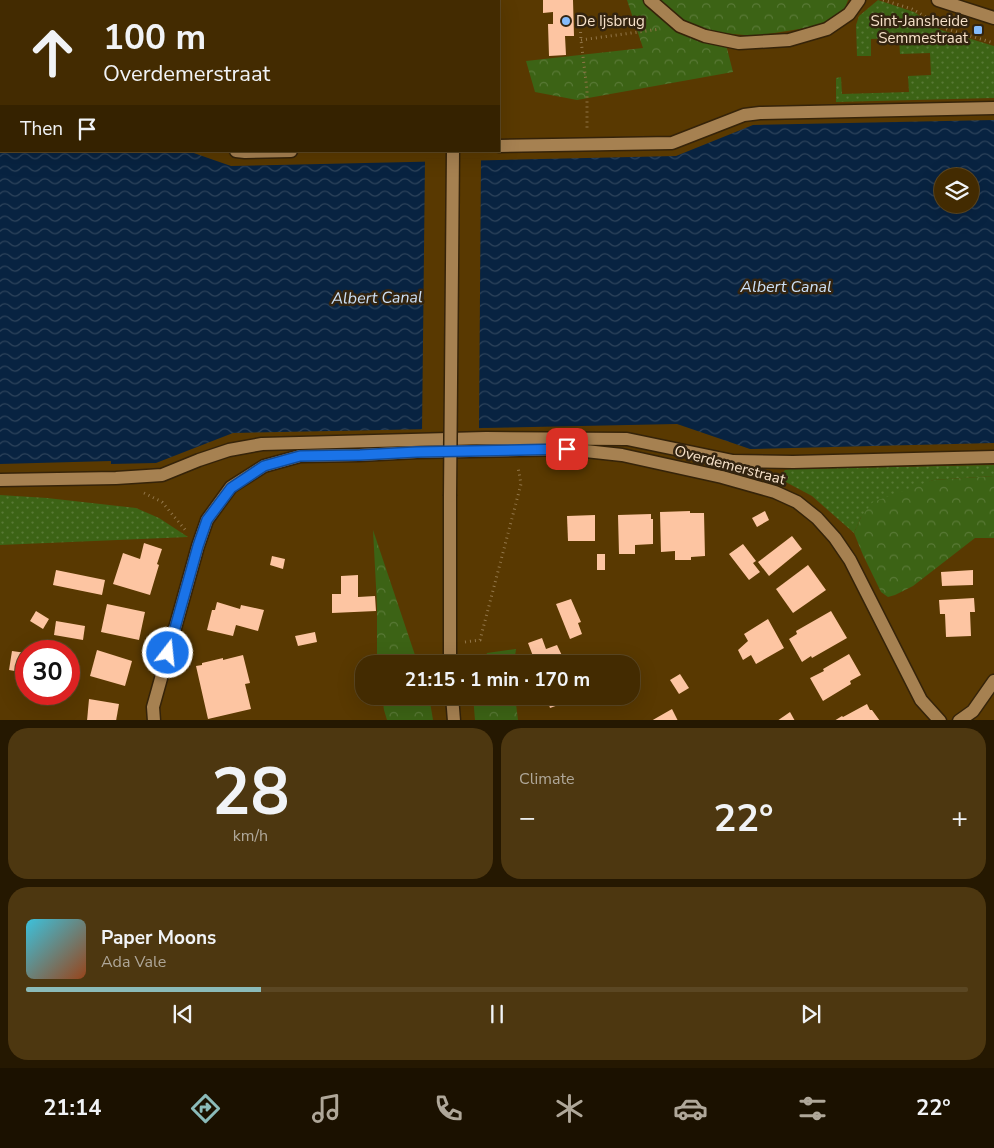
<!DOCTYPE html>
<meta charset="utf-8">
<style>
body{margin:0;font-family:"Nunito Sans",sans-serif;background:#4d3710;color:#f1f3f6;height:100vh;display:flex;flex-direction:column;font-size:19px;white-space:nowrap}
*{box-sizing:border-box;margin:0}
p{font-size:16px;color:#afa799}
.icon{flex:none;width:28px;height:28px;fill:none;stroke:currentColor;stroke-width:2;stroke-linecap:round;stroke-linejoin:round}
.map{position:relative;height:720px;overflow:hidden}
.sheet{display:flex;flex-direction:column;gap:8px;padding:8px;background:#251801;flex:1}
.sheet>*{flex:none}
.top-card{position:absolute;left:0px;top:0px;width:500px;height:152px;box-shadow:0 5px 20px #0002,0 0 0 1px #5b4723;background:#432b01;color:#f1f3f6;overflow:hidden}
.controls{position:absolute;left:934px;top:168px;display:grid;gap:10px}
.controls a{display:grid;place-items:center;width:45px;height:45px;border-radius:50%;background:#432b01;box-shadow:0 5px 20px #0002,0 0 0 1px #5b4723;font-size:25px}
.speed{position:absolute;left:15px;top:640px;display:flex;gap:10px;font-size:25px;font-weight:700;text-align:center}
.speed>*{display:grid;place-content:center;width:65px;height:65px;border-radius:50%;background:#432b01;box-shadow:0 5px 20px #0002,0 0 0 1px #5b4723;line-height:1}
.speed .limit{border:8px solid #d22;background:#fff;color:#111}
.pin{position:absolute;display:grid;place-items:center;width:42px;height:42px;color:#fff;margin:-21px;border-radius:10px;box-shadow:0 2px 8px #0006}
.me{position:absolute;width:55px;margin:-28px;rotate:16deg;stroke-linejoin:round;filter:drop-shadow(0 0 4px #0008)}
.turn{display:flex;align-items:center;gap:18px;height:105px;padding:0 20px;font-size:22px}
.turn .icon{width:65px;height:65px;stroke-width:2.5}
.turn b{display:block;font-size:35px;line-height:42px}
.then{display:flex;align-items:center;height:48px;padding:0 20px;background:#0003;gap:10px;font-size:19px}
.big{font-size:38px;font-weight:700;line-height:1.1}
.sheet .card{flex:1;display:flex;flex-direction:column;justify-content:center;gap:8px;min-width:0;padding:0 18px;border-radius:20px;background:#4d3710}
.sheet .dial{align-items:center;gap:0}
.dial b{font-size:65px;line-height:1}
.song{display:flex;align-items:center;gap:15px}
.cover{width:60px;height:60px;border-radius:8px;background:linear-gradient(135deg,hsl(190 70% 55%),hsl(20 70% 35%))}
.played{height:5px;border-radius:2px;background:linear-gradient(90deg,#8bbbb9 25%,#5b4723 25%)}
.keys{display:flex;justify-content:space-around;direction:ltr}
.heat{display:flex;justify-content:space-between;align-items:center;font-size:28px;direction:ltr}
.sheet .tiles{flex:1;display:grid;gap:8px;grid-template-columns:1fr 1fr}
.card:last-child{grid-column:span 2}
.trip{position:absolute;left:355px;top:655px;width:285px;height:50px;border-radius:20px;background:#432b01;box-shadow:0 5px 20px #0002,0 0 0 1px #5b4723;font-weight:700;line-height:50px;text-align:center}
.tabs{display:flex;height:80px;justify-content:space-around;align-items:center;background:#1b1100;color:#afa799}
.tabs .icon{width:35px;height:35px}
.tabs .on{color:#8bbbb9}
.tabs b{font-size:22px;color:#f1f3f6}
.map>svg:first-child{display:block}
</style>
<div class="map">
<svg width="994" height="721" viewBox="0 0 994 721">
<defs>
<pattern id="grass-dots" width="8" height="8" patternUnits="userSpaceOnUse" patternTransform="scale(1.25)"><rect width="8" height="8" fill="#3c6315"/><path d="M2 2h.1M6 6h.1" fill="none" stroke="#597936" stroke-width="1.8" stroke-linecap="round"/></pattern>
<pattern id="forest-crowns" width="20" height="18" patternUnits="userSpaceOnUse" patternTransform="scale(1.25)"><rect width="20" height="18" fill="#3c6315"/><path d="M2 6a3 3 0 1 1 6 0M12 15a3 3 0 1 1 6 0" fill="none" stroke="#597936"/></pattern>
<pattern id="water-waves" width="16" height="10" patternUnits="userSpaceOnUse" patternTransform="scale(1.25)"><rect width="16" height="10" fill="#082341"/><path d="M0 5q4-4 8 0t8 0" fill="none" stroke="#2d435b"/></pattern>
</defs>
<rect width="100%" height="100%" fill="#593901"/>
<!-- grass -->
<g fill="url(#grass-dots)">
<path d="M139,0H394L393,1H139Z"/>
<path d="M878,0L914,12L941,30L994,46V98L836,102V78L841,77L842,94L909,92L908,76L931,75L930,53L900,54L899,38L871,39V56H857L856,25L859,16Z"/>
<path d="M994,465V476L933,480L861,517L854,533L812,496L782,480V474L785,470L791,469Z"/>
<path d="M0,495L47,498L136,508L159,518L188,537L0,545Z"/>
</g>
<!-- forest -->
<g fill="url(#forest-crowns)">
<path d="M0,0H139V1H1V104H0Z"/>
<path d="M627,0H848L845,8L832,18L818,26L755,36L723,33L733,72L577,100L535,92L526,61L643,48Z"/>
<path d="M994,476V538H975L913,586L895,595L888,597L881,592L863,555L854,533L861,517L873,502L933,480Z"/>
<path d="M373,530L418,664H378L377,655V605Z"/>
<path d="M516,649L514,664H483L487,653Z"/>
<path d="M382,696H429L433,720H387L384,710Z"/>
<path d="M473,696H515L518,720H475Z"/>
</g>
<!-- water -->
<path fill="url(#water-waves)" fill-rule="evenodd" d="M994,120V443L750,449L677,424L233,433L156,463L111,464V461L0,464V143H1V151H188L231,166L676,156L753,125ZM942,176H970V204H942Z"/>
<!-- pier -->
<path fill="#593901" d="M481,158L479,431L422,432L425,159Z"/>
<g fill="none" stroke-linecap="round" stroke-linejoin="round">
<!-- stream -->
<g stroke="#082341" stroke-width="6">
<path d="M126,1V0"/>
<path d="M0,67H1"/>
</g>
</g>
<!-- building -->
<g fill="#fdc5a2">
<path d="M543,0H573L574,36H565L566,55L549,56L548,24H553V12L543,13Z"/>
<path d="M690,511V513H704L705,556L691,557V560H675V551L661,552L660,512Z"/>
<path d="M765,511L769,520L757,527L752,518Z"/>
<path d="M651,514V519H653V544L635,545V554H619L618,515Z"/>
<path d="M595,515V541H568L567,516Z"/>
<path d="M792,536L802,549L769,576L758,562Z"/>
<path d="M144,543L162,549L157,564L159,565L150,595L113,584L123,553L140,559Z"/>
<path d="M743,544L756,561L753,563L760,572L749,580L729,554Z"/>
<rect x="597" y="554" width="8" height="16"/>
<path d="M272,556L285,559L283,569L270,565Z"/>
<path d="M808,565L826,590L793,613L776,589Z"/>
<path d="M56,570L105,580L102,595L53,585Z"/>
<path d="M973,570V585L942,586L941,572Z"/>
<path d="M358,575V597L375,596L376,611L332,613V594H341V576Z"/>
<path d="M974,598L975,612H970L971,636L946,637L945,614H940L939,600Z"/>
<path d="M571,599L581,622L578,623L582,634L570,639L556,604Z"/>
<path d="M217,602L240,609L241,605L264,610L258,631L236,625L233,636L207,630L212,610H215Z"/>
<path d="M107,604L145,612L139,640L101,632Z"/>
<path d="M36,611L49,619L43,629L30,621Z"/>
<path d="M831,611L847,638L812,658L811,656L802,662L789,639L797,634L796,631Z"/>
<path d="M768,619L784,648L756,664L751,655L743,660L738,650L748,641L744,634Z"/>
<path d="M56,621L85,626L83,640L54,635Z"/>
<path d="M315,632L317,642L298,646L295,636Z"/>
<path d="M542,638L546,649L557,645L566,664H536L528,643Z"/>
<path d="M97,650L132,661L125,686L90,676Z"/>
<path d="M12,651L26,653V673L9,670Z"/>
<path d="M849,654L861,675L850,681L851,684L823,701L810,678L824,671L823,669Z"/>
<path d="M243,655L250,683L245,684L251,709L208,719L196,666L202,665V663L223,658V660Z"/>
<path d="M680,674L689,688L679,694L670,680Z"/>
<path d="M546,696H562L558,698L561,704L550,708Z"/>
<path d="M89,699L119,704L116,721H87Z"/>
<path d="M867,704L870,710H872L880,721H834L842,716L843,717Z"/>
<path d="M672,709L678,721H651Z"/>
<path d="M790,712L795,721H777Z"/>
</g>
<g fill="none" stroke-linecap="round" stroke-linejoin="round">
<defs>
<g id="minor">
<path d="M650,0L680,26L705,36L739,43L789,40L827,29L849,14L859,0"/>
<path d="M938,0L994,18"/>
<path d="M456,1V0"/>
<path d="M0,129H1"/>
<path d="M499,146L672,143L744,115L760,113L994,108"/>
<path d="M236,151L245,152L291,151"/>
<path d="M0,480L116,478L162,475L199,460L229,450L262,444L486,438L627,439L733,461L793,462L994,457"/>
<path d="M450,496V664"/>
<path d="M452,696L454,721"/>
<path d="M154,721L153,707L198,546L207,520L231,487L264,466L300,456L359,455L417,452L567,449L622,455L722,477L775,492L797,502L817,518L835,538L850,560L921,700L940,721"/>
<path d="M959,721L973,711L994,681"/>
</g>
</defs>
<!-- minor casing -->
<use href="#minor" stroke="#352309" stroke-width="15"/>
<!-- path -->
<g stroke="#927649" stroke-width="3" stroke-dasharray="1 4" stroke-linecap="butt">
<path d="M883,0L912,9L947,29L994,43"/>
<path d="M414,1L415,0"/>
<path d="M580,22L581,40L587,90V129"/>
<path d="M581,40L660,29"/>
<path d="M144,493L162,502L187,532"/>
<path d="M465,642L480,640L521,484L518,467"/>
</g>
<!-- minor -->
<use href="#minor" stroke="#a68151" stroke-width="12"/>
<defs>
<path id="minor-bridge" d="M450,496L453,151"/>
</defs>
<!-- minor-bridge casing -->
<use href="#minor-bridge" stroke="#352309" stroke-width="15" stroke-linecap="butt"/>
<!-- minor-bridge -->
<use href="#minor-bridge" stroke="#a68151" stroke-width="12"/>
</g>
<g fill="none" stroke-linecap="round" stroke-linejoin="round">
<defs>
<path id="route" d="M168,653L198,546L207,520L231,488L264,466L300,456L360,455L417,452L567,449"/>
</defs>
<!-- route casing -->
<use href="#route" stroke="#114b97" stroke-width="12"/>
<!-- route -->
<use href="#route" stroke="#1a73e8" stroke-width="9"/>
</g>
<!-- markers -->
<g fill="#85bbfb" stroke="#332410" stroke-width="2">
<circle cx="566" cy="21" r="5"/>
<rect x="973" y="25" width="10" height="10" rx="2.5"/>
</g>
<g text-anchor="middle" stroke-width="5" stroke-linejoin="round" paint-order="stroke">
<!-- poi labels -->
<g font-size="15" fill="#f7e2ca" stroke="#332410" text-anchor="start">
<text x="576" y="26">De Ijsbrug</text>
<text x="968" y="26" text-anchor="end">Sint-Jansheide<tspan x="968" dy="17">Semmestraat</tspan></text>
</g>
<!-- street labels -->
<g font-size="15" fill="#f7e2ca" stroke="#332410">
<text transform="translate(730 465) rotate(15)" y="5">Overdemerstraat</text>
</g>
<!-- water labels -->
<g font-size="16" font-style="italic" fill="#cce0f7" stroke="#332410">
<text x="786" y="292">Albert Canal</text>
<text transform="translate(377 297) rotate(-1)" y="6">Albert Canal</text>
</g>
</g>
</svg>
<div class="controls">
<a><svg class="icon" aria-label="layers" viewBox="0 0 24 24"><path d="M12 4l9 5-9 5-9-5zM3 14l9 5 9-5"/></svg></a>
</div>
<div class="speed"><div class="limit">30</div></div>
<div class="pin" style="left:567px;top:449px;background:#d93025"><svg class="icon" aria-label="arrive" viewBox="0 0 24 24"><path d="M6 21V4h12l-3 4 3 4H6"/></svg></div>
<svg class="me" style="left:168px;top:653px" viewBox="-20 -20 40 40"><circle r="17" fill="#1a73e8" stroke="#fff" stroke-width="3"/><path d="M0-11L8 9 0 5-8 9z" fill="#fff"/></svg>
<div class="trip">21:15 · 1 min · 170 m</div>
<div class="top-card">
<div class="turn"><svg class="icon" aria-label="ahead" viewBox="0 0 24 24"><path d="M12 20V5M6 11l6-6 6 6"/></svg><div><b>100 m</b>Overdemerstraat</div></div>
<div class="then">Then<svg class="icon" aria-label="arrive" viewBox="0 0 24 24"><path d="M6 21V4h12l-3 4 3 4H6"/></svg></div>
</div>
</div>
<section class="sheet">
<div class="tiles">
<div class="card dial"><b>28</b><p>km/h</p></div>
<div class="card"><p>Climate</p>
<div class="heat"><a>−</a><b class="big">22°</b><a>+</a></div>
</div>
<div class="card">
<div class="song"><i class="cover"></i><div><b>Paper Moons</b><p>Ada Vale</p></div></div>
<div class="played"></div>
<div class="keys"><svg class="icon" aria-label="previous" viewBox="0 0 24 24"><path d="M18 5L8 12l10 7zM5 5v14"/></svg><svg class="icon" aria-label="pause" viewBox="0 0 24 24"><path d="M8 5v14M16 5v14"/></svg><svg class="icon" aria-label="next" viewBox="0 0 24 24"><path d="M6 5l10 7-10 7zM19 5v14"/></svg></div>
</div>
</div>
</section>
<nav class="tabs">
<b>21:14</b>
<svg class="icon on" aria-label="directions" viewBox="0 0 24 24"><path d="M12 3l9 9-9 9-9-9zM9 14v-3h6M13 9l2 2-2 2"/></svg>
<svg class="icon" aria-label="music" viewBox="0 0 24 24"><path d="M9 18V5l10-2v13"/><circle cx="6" cy="18" r="3"/><circle cx="16" cy="16" r="3"/></svg>
<svg class="icon" aria-label="phone" viewBox="0 0 24 24"><path d="M5 4h4l2 5-3 2q2 4 5 5l2-3 5 2v4C11 20 4 13 5 4z"/></svg>
<svg class="icon" aria-label="climate" viewBox="0 0 24 24"><path d="M12 3v18M4 7l16 10M4 17L20 7"/></svg>
<svg class="icon" aria-label="car" viewBox="0 0 24 24"><path d="M5 17H2v-5l4-1 3-4h7l3 4 3 1v5h-3M9 17h6M6 11h13"/><circle cx="7" cy="17" r="2"/><circle cx="17" cy="17" r="2"/></svg>
<svg class="icon" aria-label="filters" viewBox="0 0 24 24"><path d="M4 7h16M4 17h16"/><circle cx="9" cy="7" r="2"/><circle cx="15" cy="17" r="2"/></svg>
<b>22°</b>
</nav>
